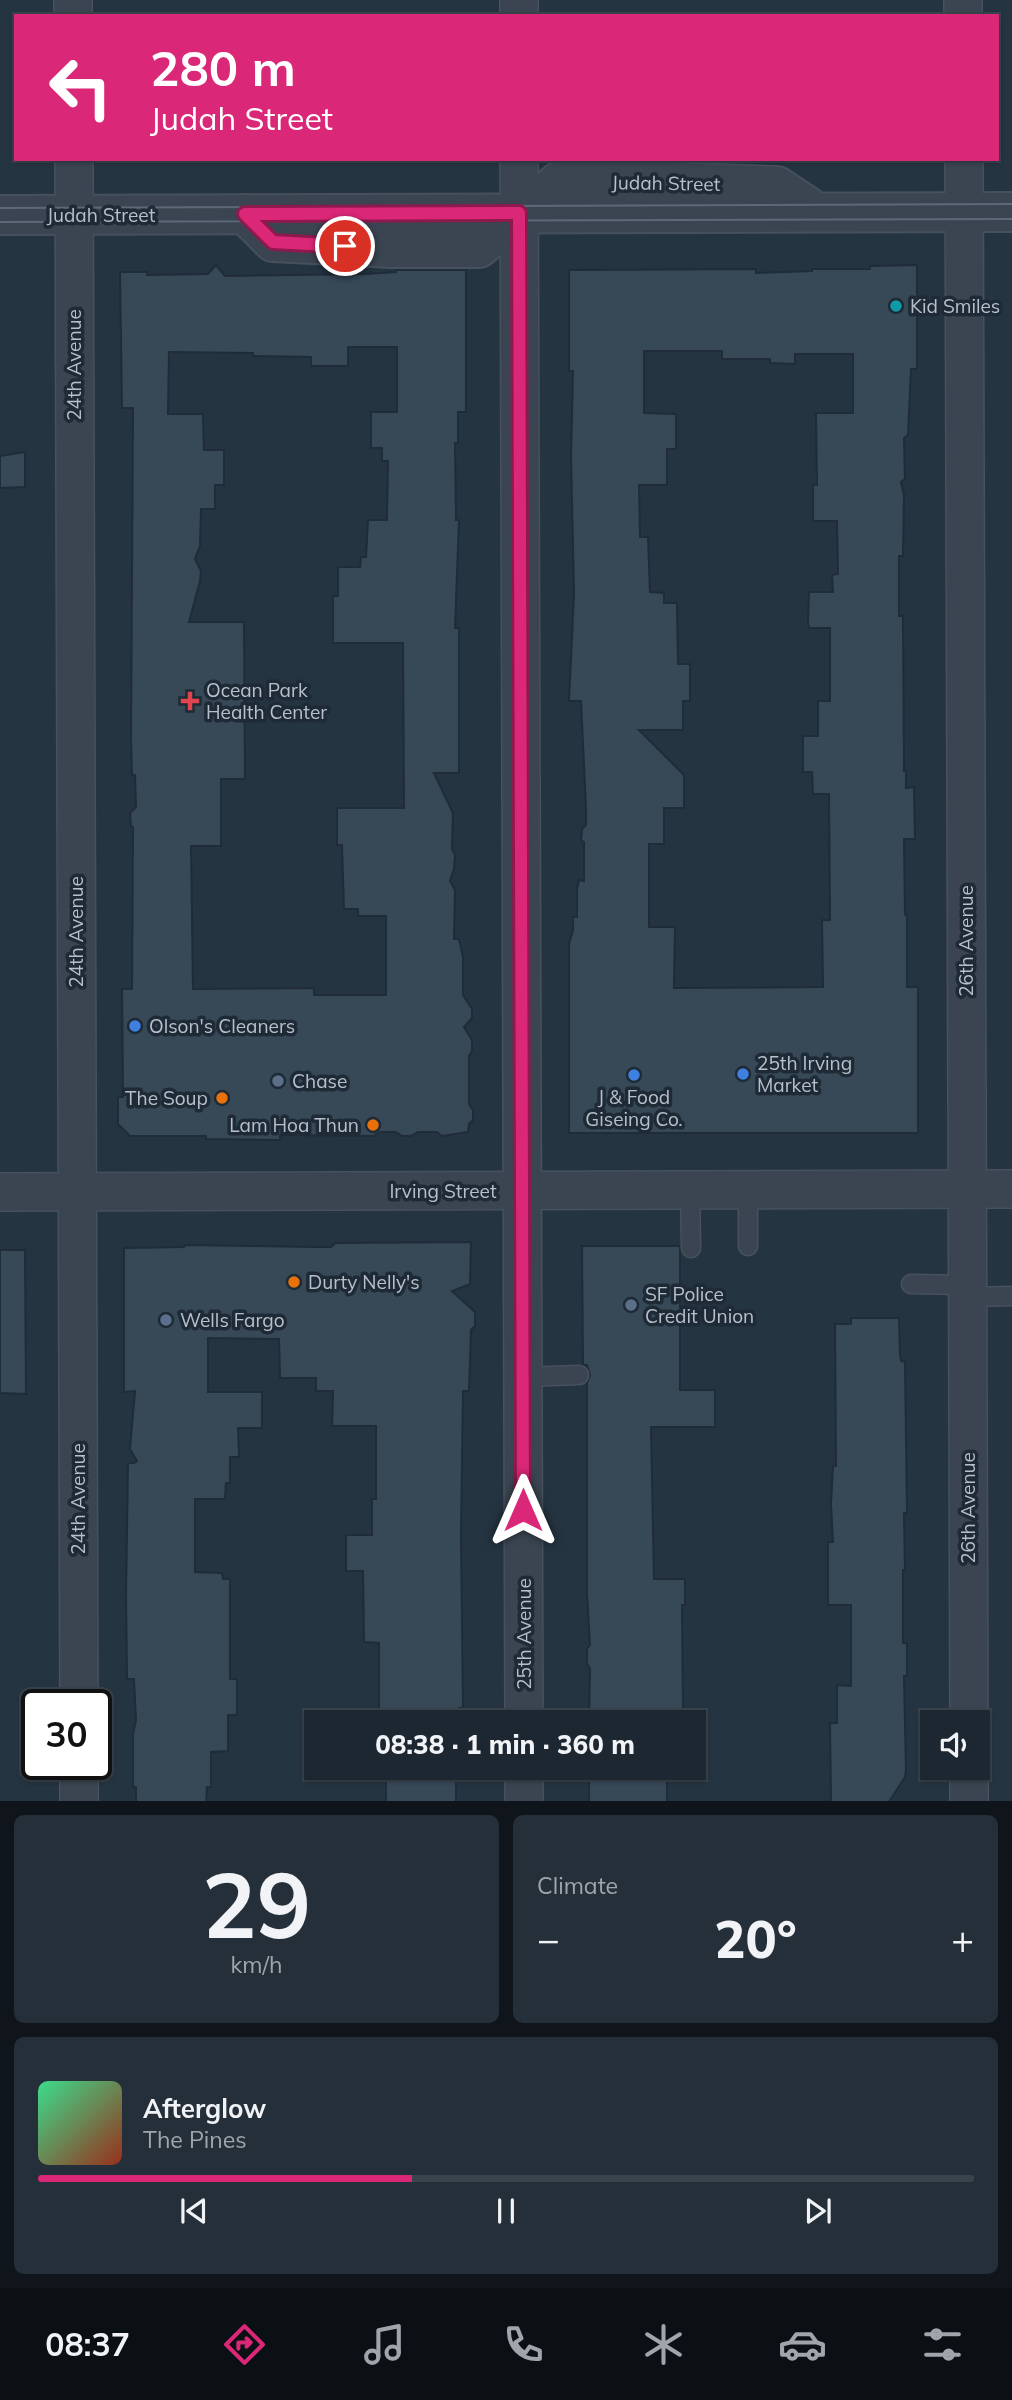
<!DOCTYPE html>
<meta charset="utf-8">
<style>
body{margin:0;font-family:Mulish,sans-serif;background:#252f39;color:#f1f3f6;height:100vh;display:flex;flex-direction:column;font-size:26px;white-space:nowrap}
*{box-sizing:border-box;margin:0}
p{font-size:23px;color:#a0a5ab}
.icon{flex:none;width:38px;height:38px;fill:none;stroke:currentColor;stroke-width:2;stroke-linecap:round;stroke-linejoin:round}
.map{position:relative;height:1801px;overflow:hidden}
.drawer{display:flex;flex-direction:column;gap:14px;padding:14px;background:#0f151b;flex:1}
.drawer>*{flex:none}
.top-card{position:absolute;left:14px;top:14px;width:985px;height:147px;border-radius:0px;box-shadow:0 2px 5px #0004,0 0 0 2px #3a444d;background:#db2777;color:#fff;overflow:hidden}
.controls{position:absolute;left:920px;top:1710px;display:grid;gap:14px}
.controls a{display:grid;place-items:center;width:70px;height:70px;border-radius:0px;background:#1c2731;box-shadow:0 2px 5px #0004,0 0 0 2px #3a444d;font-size:35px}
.speed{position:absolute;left:21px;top:1689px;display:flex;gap:14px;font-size:35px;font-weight:700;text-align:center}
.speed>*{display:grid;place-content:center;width:91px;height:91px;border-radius:50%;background:#1c2731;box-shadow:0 2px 5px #0004,0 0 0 2px #3a444d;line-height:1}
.speed .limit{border:4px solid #111;border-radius:10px;background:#fff;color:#111}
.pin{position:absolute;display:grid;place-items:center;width:60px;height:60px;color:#fff;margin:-30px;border:4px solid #fff;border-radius:50%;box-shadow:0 2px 7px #0007}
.me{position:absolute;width:77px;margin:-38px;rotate:0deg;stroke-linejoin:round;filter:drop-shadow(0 0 5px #0008)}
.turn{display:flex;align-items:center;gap:24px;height:147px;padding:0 21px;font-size:32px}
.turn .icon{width:91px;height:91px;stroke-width:2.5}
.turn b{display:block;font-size:49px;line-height:60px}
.big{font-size:52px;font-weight:800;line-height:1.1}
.drawer .tile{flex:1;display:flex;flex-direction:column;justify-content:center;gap:10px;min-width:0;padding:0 24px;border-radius:10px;background:#252f39}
.drawer .dial{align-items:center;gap:0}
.dial b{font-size:91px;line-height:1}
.song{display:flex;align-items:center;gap:21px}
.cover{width:84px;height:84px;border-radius:10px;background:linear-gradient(135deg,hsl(150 70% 55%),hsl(10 70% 35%))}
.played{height:7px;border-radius:4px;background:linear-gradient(90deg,#db2777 40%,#3a444d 40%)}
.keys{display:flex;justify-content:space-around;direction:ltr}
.heat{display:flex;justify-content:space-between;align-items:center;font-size:38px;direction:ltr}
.drawer .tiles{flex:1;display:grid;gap:14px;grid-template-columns:1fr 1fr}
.tile:last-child{grid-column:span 2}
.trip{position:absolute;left:304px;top:1710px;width:402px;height:70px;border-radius:0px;background:#1c2731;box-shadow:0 2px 5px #0004,0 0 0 2px #3a444d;font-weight:800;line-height:70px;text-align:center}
.menu{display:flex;height:112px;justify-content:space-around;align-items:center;background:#0b1014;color:#a0a5ab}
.menu .icon{width:49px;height:49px}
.menu .current{color:#db2777}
.menu b{font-size:32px;color:#f1f3f6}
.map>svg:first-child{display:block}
</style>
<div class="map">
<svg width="1012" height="1802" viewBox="0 0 1012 1802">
<rect width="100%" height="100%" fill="#253441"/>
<!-- building -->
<g fill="#374857" stroke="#202c38" stroke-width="2" fill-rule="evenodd">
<path d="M216,265L225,276L366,274L396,272V270H466V412H458V443H455L456,520H459L455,628H459V773H434L453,813L452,849L455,855L454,869L450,881L455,890L454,939H459L463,957V995L472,1009V1018L464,1027L472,1040V1051L469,1056V1104L473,1110V1120L469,1124L468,1132L442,1136L437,1132H418L411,1136H402L396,1132H380L373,1136L280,1135V1140L206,1139V1136H130L118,1124V1097H123L122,989H132L133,827L131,826L130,813L136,807L135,775H132L131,740L133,408H122L120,272H147V275L208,274ZM348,347H397V412H371V448H382V461H388L387,520H368L366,557H361L360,567H338V596H333V643H403L404,808H337V845H342L344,909H358V916H386V995H314V988L193,989L191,846H221V779H245L244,622H189L200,581L201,571L195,559L200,546L201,509H215V485H224V450H204L203,414H168L169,352L253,353V356L311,357V366H348Z"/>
<path d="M917,265V369H911L908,435L904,438L905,479L901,482L904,495L903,556H899V616H903L904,771H906V788L914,787L915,839H904L905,915H907V987H918V1133H569V944L573,930V917H577V889L579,880L584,881V842L581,840L582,829L586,825V808L581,701H569L574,594L571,457L573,371H569V270L756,269V273L812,271V269H870V266ZM644,351H722V359H770V363L795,364V354H853V413H816L817,485H813V521H837L838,574L832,575L833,592H809L808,622L809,628H830V701H818V736H803V772H812L813,794H829L830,920H822L823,987L674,988L675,927H649V844H664V808H684V775L639,730H683V701H690V664H678L677,603H664V593L650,592L648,537H640L639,485H667V449H676V414L644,413Z"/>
<path d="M25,452V487L0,488V456Z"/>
<path d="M471,1242L470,1284L452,1291L475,1312V1326L471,1330L469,1391H463L461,1535L463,1708H459V1722H379V1643L364,1642L363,1571H346V1535H372V1499H376V1426H332L333,1391H316V1378H280L279,1339L208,1338V1392H262V1428H238L239,1457H230V1483H226L225,1499H195V1572L222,1573L223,1579H230V1679H237V1715H228V1751L211,1752V1787H207L206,1802H136V1787H133V1734L136,1720L134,1679H127L126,1596L128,1463H134L137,1461L130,1449L135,1391L124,1392V1248L184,1247V1245L314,1247H331L335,1243Z"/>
<path d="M582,1246H680V1390H715V1427H651L654,1579H685V1605H682L683,1713H641V1722H589L590,1669L587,1663V1649L590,1645L587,1593V1383L590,1375L587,1365H583Z"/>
<path d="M0,1250H25L26,1394L0,1393Z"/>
<path d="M851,1318H899L900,1353L901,1361L905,1362L907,1513H904L905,1570H903V1643H907V1676H904L906,1770L905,1777L889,1802H831L830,1723H837V1685L851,1686V1605H828V1542H833L831,1504L833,1466H836L835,1324H851Z"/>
<rect x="386" y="1768" width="70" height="34"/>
<rect x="589" y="1768" width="78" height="34"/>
</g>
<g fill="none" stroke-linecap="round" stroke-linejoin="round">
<defs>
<g id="service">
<path d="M690,1190L691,1248"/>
<path d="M748,1246V1190"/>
<path d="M911,1284L968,1285"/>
<path d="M968,1297L1012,1296"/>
<path d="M523,1377L579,1375"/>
</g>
<g id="minor">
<path d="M73,0V16"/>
<path d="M519,0V16"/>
<path d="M963,0V16"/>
<path d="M74,159L79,1704"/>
<path d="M519,159L524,1722"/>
<path d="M964,159L969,1722"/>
<path d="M0,1192L1012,1189"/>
<path d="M79,1764V1802"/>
<path d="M524,1768V1802"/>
<path d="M969,1768V1802"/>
</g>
<g id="tertiary">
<path d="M245,214L273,242L393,248H479L558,182L638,181L777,186L807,206"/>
<path d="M0,215L1012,212"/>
</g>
</defs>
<!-- service casing -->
<use href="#service" stroke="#46515d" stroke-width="21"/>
<!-- minor casing -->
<use href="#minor" stroke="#46515d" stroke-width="40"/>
<!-- tertiary casing -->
<use href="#tertiary" stroke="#46515d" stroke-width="42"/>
<!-- service -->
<use href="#service" stroke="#3a4551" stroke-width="18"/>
<!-- minor -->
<use href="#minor" stroke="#3a4551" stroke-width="37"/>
<!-- tertiary -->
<use href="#tertiary" stroke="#3a4551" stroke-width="38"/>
<!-- tram -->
<g stroke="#5c6a78" stroke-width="2">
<path d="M0,208L1012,204"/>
<path d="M0,222L1012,219"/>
</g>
</g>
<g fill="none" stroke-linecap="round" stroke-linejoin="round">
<defs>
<path id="route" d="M345,246L273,242L245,214L519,213L523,1510"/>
</defs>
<!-- route casing -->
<use href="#route" stroke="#8e194d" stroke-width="18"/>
<!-- route -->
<use href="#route" stroke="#db2777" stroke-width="12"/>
</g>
<!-- markers -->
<circle fill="#0f9aa8" stroke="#1e2a36" stroke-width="2.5" cx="896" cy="306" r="7"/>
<path fill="#e0444e" stroke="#1e2a36" stroke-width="2.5" d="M186.5 690.5h7v7h7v7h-7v7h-7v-7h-7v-7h7z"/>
<g fill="#3f7fe0" stroke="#1e2a36" stroke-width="2.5">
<circle cx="135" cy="1026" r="7"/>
<circle cx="743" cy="1074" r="7"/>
<circle cx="634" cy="1075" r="7"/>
</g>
<g fill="#5c6f8a" stroke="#1e2a36" stroke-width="2.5">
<circle cx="278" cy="1081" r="7"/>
<circle cx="631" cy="1305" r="7"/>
<circle cx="166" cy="1320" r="7"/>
</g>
<g fill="#e8710a" stroke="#1e2a36" stroke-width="2.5">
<circle cx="222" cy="1098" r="7"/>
<circle cx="373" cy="1125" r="7"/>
<circle cx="294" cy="1282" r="7"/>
</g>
<g text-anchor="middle" stroke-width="7" stroke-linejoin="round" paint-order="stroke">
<!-- street labels -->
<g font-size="19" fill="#b6c0cb" stroke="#1e2a36">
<text transform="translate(666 183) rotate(1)" y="7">Judah Street</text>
<text x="101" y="222">Judah Street</text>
<text transform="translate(74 365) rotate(-90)" y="7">24th Avenue</text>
<text transform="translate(76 932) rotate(-90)" y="7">24th Avenue</text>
<text transform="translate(966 941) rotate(-90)" y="7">26th Avenue</text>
<text x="443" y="1198">Irving Street</text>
<text transform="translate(78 1499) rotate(-90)" y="7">24th Avenue</text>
<text transform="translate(968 1508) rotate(-90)" y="7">26th Avenue</text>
<text transform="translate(524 1634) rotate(-90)" y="7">25th Avenue</text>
</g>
<!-- poi labels -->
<g font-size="19" fill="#b6c0cb" stroke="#1e2a36" text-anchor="start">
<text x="910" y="313">Kid Smiles</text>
<text x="206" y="697">Ocean Park<tspan x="206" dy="22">Health Center</tspan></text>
<text x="149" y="1033">Olson's Cleaners</text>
<text x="757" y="1070">25th Irving<tspan x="757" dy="22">Market</tspan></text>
<text x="292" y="1088">Chase</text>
<text x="634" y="1104" text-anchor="middle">J &amp; Food<tspan x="634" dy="22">Giseing Co.</tspan></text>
<text x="208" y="1105" text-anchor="end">The Soup</text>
<text x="359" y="1132" text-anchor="end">Lam Hoa Thun</text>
<text x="308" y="1289">Durty Nelly's</text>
<text x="645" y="1301">SF Police<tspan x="645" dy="22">Credit Union</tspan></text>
<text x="180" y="1327">Wells Fargo</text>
</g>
</g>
</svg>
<div class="controls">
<a><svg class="icon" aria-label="sound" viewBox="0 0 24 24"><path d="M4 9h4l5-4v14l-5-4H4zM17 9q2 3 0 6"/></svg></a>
</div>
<div class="speed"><div class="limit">30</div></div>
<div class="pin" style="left:345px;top:246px;background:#d93025"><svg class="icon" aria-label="arrive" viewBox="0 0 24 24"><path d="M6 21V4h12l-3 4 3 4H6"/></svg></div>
<svg class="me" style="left:523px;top:1510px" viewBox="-20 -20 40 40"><path d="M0-17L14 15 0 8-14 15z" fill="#db2777" stroke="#fff" stroke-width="4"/></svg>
<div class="trip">08:38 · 1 min · 360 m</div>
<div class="top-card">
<div class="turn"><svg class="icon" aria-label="left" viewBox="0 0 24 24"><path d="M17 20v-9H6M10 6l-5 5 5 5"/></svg><div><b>280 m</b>Judah Street</div></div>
</div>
</div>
<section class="drawer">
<div class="tiles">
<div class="tile dial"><b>29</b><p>km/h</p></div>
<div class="tile"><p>Climate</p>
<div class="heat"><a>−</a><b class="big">20°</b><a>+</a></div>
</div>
<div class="tile">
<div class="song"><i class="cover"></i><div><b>Afterglow</b><p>The Pines</p></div></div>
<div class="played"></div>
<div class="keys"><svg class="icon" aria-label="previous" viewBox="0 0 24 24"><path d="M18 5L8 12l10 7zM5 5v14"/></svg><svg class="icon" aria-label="pause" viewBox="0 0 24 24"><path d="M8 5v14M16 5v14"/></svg><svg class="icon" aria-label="next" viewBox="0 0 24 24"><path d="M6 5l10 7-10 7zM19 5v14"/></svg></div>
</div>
</div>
</section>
<nav class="menu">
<b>08:37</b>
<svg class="icon current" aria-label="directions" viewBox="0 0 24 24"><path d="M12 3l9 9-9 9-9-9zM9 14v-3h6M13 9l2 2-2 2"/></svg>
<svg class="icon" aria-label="music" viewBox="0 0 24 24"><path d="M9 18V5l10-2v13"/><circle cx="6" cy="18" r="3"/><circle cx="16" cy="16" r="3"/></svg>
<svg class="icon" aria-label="phone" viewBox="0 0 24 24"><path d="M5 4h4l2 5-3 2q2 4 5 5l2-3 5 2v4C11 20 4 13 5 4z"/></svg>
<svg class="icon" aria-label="climate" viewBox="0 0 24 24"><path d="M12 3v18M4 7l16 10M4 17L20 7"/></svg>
<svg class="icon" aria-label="car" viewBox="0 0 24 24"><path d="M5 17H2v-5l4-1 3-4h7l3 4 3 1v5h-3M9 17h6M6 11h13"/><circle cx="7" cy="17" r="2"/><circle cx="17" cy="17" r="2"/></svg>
<svg class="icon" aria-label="filters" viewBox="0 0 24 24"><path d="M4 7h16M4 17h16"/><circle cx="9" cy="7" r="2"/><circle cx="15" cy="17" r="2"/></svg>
</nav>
